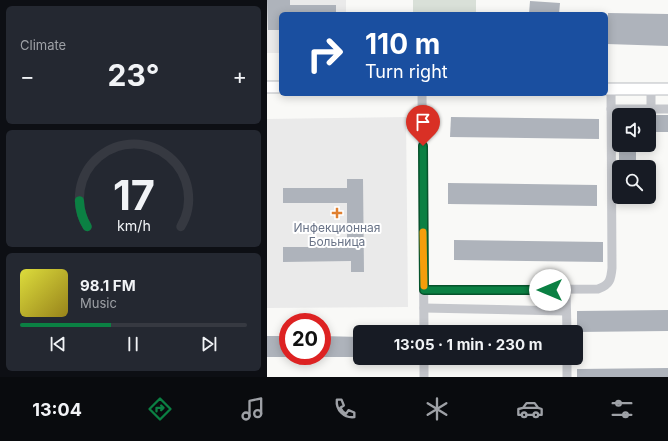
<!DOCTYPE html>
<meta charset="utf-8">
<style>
body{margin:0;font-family:Inter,sans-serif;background:#242831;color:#f1f3f6;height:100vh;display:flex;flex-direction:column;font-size:15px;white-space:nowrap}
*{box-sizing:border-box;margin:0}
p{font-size:13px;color:#9ea1a6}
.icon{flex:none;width:22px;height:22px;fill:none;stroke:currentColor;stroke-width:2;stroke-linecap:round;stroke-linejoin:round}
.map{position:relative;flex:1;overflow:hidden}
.panel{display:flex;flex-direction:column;gap:6px;padding:6px;background:#0d0f14;width:267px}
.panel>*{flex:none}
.top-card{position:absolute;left:12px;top:12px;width:329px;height:84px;border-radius:6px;box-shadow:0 2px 10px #0003;background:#1a4fa0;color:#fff;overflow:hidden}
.tools{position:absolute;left:345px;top:108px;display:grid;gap:8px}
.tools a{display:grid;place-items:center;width:44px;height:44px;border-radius:6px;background:#171b24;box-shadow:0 2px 10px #0003;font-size:20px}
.speed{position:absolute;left:12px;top:313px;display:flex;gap:8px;font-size:20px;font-weight:700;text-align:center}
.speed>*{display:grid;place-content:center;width:52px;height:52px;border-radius:50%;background:#171b24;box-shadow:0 2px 10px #0003;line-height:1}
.speed .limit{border:6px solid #d22;background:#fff;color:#111}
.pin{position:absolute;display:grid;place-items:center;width:34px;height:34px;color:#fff;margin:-41px -17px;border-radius:50% 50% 50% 0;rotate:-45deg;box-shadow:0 0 4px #0007}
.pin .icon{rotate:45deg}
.me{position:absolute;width:44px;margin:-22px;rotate:270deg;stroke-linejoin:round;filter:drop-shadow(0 0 3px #0008)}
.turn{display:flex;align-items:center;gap:14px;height:84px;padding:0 20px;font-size:18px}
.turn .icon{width:52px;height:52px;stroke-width:2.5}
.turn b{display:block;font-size:28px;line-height:34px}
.big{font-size:30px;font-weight:700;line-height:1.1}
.panel .tile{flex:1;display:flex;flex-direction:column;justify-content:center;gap:6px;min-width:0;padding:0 14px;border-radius:6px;background:#242831}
.panel .dial{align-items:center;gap:0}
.dial svg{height:104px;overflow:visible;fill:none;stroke:#363941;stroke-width:7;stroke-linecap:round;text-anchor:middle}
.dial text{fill:#f1f3f6;stroke:none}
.song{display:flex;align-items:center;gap:12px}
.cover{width:48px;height:48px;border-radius:6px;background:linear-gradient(135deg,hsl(60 70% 55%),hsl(50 70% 35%))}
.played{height:4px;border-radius:2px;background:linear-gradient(90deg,#0b8043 40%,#363941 40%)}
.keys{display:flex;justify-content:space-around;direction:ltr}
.heat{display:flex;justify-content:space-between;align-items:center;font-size:22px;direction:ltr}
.trip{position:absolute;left:86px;top:325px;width:230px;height:40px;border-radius:6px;background:#171b24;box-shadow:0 2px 10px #0003;font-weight:700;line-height:40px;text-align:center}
.dock{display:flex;height:64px;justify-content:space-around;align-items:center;background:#090b0e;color:#9ea1a6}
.dock .icon{width:28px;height:28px}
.dock .on{color:#0b8043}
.dock b{font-size:18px;color:#f1f3f6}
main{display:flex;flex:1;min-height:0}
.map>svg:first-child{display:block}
</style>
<main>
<section class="panel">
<div class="tile"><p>Climate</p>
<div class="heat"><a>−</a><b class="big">23°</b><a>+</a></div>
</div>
<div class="tile dial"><svg viewBox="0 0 100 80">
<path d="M14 69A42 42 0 1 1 86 69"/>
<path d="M14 69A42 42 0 0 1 8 49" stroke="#0b8043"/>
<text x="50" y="56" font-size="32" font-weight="700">17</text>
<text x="50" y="72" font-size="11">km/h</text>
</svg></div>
<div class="tile">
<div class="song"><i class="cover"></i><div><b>98.1 FM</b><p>Music</p></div></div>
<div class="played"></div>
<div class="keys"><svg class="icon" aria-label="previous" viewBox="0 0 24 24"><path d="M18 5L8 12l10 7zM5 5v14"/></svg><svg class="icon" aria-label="pause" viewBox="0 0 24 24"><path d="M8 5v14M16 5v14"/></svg><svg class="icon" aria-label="next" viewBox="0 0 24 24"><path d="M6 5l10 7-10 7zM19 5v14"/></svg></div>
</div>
</section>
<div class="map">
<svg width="401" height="377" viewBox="0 0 401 377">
<rect width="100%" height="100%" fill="#f9f9f7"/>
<!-- built -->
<g fill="#eaeaea">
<path d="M0,0H79V14H14V53H0Z"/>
<path d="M139,117L141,307L0,308V119Z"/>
</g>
<!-- green -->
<rect fill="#d9e0d8" x="146" y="0" width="63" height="14"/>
<!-- building -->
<g fill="#aeb3bb">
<path d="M0,0H23V5H69V14H14V30H1Z"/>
<path d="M263,1L293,3L292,14H262Z"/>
<path d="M341,13L401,14V46L340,44Z"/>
<rect x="382" y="115" width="19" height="17"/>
<path d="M184,117L332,119V139L183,137Z"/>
<rect x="352" y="145" width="17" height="22"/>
<path d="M80,179H96L97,272H84V261L16,262V247H80V203H16V188H80Z"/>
<path d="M181,183L330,185V206L181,204Z"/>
<path d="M187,240L336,242V262L187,260Z"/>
<path d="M401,310V331L310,332V311Z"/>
<rect x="0" y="336" width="21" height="21"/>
<path d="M55,336L93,337V357H55Z"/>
<path d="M401,368V377H310V369Z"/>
</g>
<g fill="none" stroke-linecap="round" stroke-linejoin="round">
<defs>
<g id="major">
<path d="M0,87H14"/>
<path d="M339,89H401"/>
</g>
</defs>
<!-- major casing -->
<use href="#major" stroke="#b8bbc0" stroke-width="13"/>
<!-- minor -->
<g stroke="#c5c7cc" stroke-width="9">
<path d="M155,94L157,332"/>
<path d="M344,109H401"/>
<path d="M384,109V89"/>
<path d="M157,290L331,289C343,285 344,279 345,268L344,89"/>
<path d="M299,290L300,332"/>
<path d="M157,308L299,311"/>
<path d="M157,358V377"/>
<path d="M300,358V377"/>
</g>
<!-- major -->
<use href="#major" stroke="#fff" stroke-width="11"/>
</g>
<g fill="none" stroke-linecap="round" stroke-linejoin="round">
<defs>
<path id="route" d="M156,146L157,290H283"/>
</defs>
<!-- route casing -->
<use href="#route" stroke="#07532c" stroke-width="10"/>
<!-- route -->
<use href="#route" stroke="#0b8043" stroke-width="7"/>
<!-- slow -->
<path stroke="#f59e0b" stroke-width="7" d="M156,232L157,286"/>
</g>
<!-- markers -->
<path fill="#e08030" stroke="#fff" stroke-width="1.5" d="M68 207h4v4h4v4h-4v4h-4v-4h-4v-4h4z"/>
<g text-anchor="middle" stroke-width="4" stroke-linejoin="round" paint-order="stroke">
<!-- poi labels -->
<g font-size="12" fill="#697387" stroke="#fff">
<text x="70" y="232">Инфекционная<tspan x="70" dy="14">Больница</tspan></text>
</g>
</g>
</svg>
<div class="tools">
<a><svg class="icon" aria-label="sound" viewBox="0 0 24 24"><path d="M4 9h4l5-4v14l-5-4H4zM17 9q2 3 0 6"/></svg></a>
<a><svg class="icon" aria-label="search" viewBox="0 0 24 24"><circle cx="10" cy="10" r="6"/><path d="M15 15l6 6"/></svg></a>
</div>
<div class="speed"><div class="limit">20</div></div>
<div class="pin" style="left:156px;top:146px;background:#d93025"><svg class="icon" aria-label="arrive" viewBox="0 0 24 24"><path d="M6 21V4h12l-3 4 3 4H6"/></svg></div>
<svg class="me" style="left:283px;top:290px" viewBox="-20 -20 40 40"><circle r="19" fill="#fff"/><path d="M0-13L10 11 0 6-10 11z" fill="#0b8043"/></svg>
<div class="trip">13:05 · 1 min · 230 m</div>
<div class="top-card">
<div class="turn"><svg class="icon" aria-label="right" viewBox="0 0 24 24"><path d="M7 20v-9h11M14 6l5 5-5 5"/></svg><div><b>110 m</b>Turn right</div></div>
</div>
</div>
</main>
<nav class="dock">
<b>13:04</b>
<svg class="icon on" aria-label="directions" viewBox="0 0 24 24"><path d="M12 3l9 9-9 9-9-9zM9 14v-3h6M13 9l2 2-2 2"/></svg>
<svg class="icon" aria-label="music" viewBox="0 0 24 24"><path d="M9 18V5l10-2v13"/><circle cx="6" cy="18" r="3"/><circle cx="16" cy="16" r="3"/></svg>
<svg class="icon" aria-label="phone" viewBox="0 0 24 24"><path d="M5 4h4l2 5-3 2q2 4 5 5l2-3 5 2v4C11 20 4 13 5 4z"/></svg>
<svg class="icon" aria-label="climate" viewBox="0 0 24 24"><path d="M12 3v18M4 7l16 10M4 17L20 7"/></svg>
<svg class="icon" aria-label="car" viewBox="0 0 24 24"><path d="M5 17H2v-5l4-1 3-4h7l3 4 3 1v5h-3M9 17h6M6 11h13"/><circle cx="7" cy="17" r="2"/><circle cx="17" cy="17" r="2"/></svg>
<svg class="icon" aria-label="filters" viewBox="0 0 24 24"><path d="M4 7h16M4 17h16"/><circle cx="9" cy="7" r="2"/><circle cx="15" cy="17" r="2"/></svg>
</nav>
